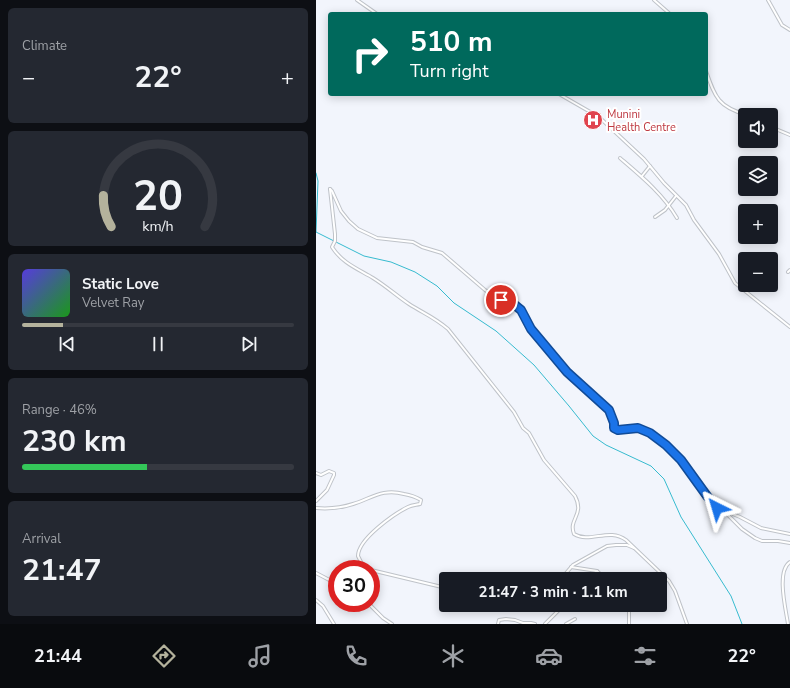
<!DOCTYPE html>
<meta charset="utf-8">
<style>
body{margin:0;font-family:"Nunito Sans",sans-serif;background:#242831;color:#f1f3f6;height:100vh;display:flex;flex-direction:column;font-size:15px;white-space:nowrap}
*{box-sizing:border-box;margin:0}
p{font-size:13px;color:#9ea1a6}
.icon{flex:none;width:22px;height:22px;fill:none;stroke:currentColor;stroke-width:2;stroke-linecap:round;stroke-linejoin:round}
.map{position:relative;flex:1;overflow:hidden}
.sheet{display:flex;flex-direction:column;gap:8px;padding:8px;background:#0d0f14;width:316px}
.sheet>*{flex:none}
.guide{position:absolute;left:12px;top:12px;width:380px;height:84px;border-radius:4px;box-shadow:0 2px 10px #0003;background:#00695c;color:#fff;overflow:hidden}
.controls{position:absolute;left:422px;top:108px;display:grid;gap:8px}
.controls a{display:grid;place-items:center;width:40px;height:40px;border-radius:4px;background:#171b24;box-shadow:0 2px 10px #0003;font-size:20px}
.speed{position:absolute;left:12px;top:560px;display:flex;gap:8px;font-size:20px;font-weight:700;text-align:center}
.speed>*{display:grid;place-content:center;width:52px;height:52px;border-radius:50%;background:#171b24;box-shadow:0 2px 10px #0003;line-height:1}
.speed .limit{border:6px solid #d22;background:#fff;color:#111}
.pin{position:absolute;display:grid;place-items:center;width:34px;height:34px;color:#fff;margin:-17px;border:2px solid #fff;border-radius:50%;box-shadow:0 1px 4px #0007}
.me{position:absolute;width:44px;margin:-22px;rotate:320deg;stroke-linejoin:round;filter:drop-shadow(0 0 3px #0008)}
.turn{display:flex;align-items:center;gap:14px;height:84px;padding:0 16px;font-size:18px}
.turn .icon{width:52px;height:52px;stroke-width:2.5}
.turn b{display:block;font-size:28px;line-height:34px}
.big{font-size:30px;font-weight:700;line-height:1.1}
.sheet .widget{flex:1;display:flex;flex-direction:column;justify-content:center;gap:6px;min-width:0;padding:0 14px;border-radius:6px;background:#242831}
.sheet .dial{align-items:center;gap:0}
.dial svg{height:104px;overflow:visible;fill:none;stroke:#363941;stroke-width:7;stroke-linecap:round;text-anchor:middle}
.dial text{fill:#f1f3f6;stroke:none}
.song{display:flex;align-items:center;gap:12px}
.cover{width:48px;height:48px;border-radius:6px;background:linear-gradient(135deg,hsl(250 70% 55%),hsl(120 70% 35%))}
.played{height:4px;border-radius:2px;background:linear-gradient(90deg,#b4b29c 15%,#363941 15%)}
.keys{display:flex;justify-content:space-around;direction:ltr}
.heat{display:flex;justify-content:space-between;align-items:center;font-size:22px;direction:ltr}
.charge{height:6px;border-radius:3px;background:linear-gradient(90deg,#34c759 46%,#363941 0)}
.trip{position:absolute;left:123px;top:572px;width:228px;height:40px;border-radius:4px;background:#171b24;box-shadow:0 2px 10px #0003;font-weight:700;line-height:40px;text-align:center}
.menu{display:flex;height:64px;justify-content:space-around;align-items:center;background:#090b0e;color:#9ea1a6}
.menu .icon{width:28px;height:28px}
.menu .selected{color:#b4b29c}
.menu b{font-size:18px;color:#f1f3f6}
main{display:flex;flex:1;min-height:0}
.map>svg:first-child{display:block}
</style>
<main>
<section class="sheet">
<div class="widget"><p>Climate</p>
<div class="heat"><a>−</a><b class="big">22°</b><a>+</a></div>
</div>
<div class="widget dial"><svg viewBox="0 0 100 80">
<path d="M14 69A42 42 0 1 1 86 69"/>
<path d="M14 69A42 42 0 0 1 8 45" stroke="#b4b29c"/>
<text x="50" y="56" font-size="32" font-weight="700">20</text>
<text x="50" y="72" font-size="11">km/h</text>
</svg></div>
<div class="widget">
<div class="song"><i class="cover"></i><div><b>Static Love</b><p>Velvet Ray</p></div></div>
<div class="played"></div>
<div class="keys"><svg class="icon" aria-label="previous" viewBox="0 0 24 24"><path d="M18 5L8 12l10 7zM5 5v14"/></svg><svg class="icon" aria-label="pause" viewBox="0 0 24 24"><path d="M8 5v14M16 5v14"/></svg><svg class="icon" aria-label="next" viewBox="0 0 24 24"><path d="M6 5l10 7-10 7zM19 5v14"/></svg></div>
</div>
<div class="widget"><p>Range · 46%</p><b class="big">230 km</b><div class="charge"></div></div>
<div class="widget"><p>Arrival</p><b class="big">21:47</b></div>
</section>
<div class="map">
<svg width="474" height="624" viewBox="0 0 474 624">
<rect width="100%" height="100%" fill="#f2f5fc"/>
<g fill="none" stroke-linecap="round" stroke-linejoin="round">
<!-- stream -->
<path stroke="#37bbcf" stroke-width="1" d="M0,173L2,181L0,232L48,256L75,262L99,272L121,286L138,303L180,331L218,365L253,406L277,436L290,445L335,466L348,479L365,517L415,596L426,624"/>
<defs>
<g id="minor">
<path d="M41,0L61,14"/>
<path d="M338,0L354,14"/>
<path d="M452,0L466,25L474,30"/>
<path d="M390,71C399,97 402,107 431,115"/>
<path d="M243,94L283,117L328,159L348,183L370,205L378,220L403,254L419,283L474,327"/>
<path d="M455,127L474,135"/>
<path d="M304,158C325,176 347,194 361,218"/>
<path d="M326,176L334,166"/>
<path d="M14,189L19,234V241L16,247C26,263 42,269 57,278C70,286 81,296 93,304C107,313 118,317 132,329L198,412L207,428L213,433L228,460L259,496C269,515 252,519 258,534C274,544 293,527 310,540L353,581L359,591L371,624"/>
<path d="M14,189L16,191L25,211L33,221L42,229L61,238L97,242L106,247L126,253L169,290L179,297L199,305L205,310L215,329L251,372L293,410L298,423V428L302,430L322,428L338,436L355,449L365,460L391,496L405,511L408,512L407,510L424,517L445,528L474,534"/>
<path d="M339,217L349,210L360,196"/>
<path d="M472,272L474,270"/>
<path d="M0,473L5,475L13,471L18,473V475L11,490L0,501"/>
<path d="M0,508C12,509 25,508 37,504C56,498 67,488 88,494C94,495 100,497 105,500L104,504C100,505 96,505 92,507C78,514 42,539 42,556L47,566L51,569"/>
<path d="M408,511L426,529L439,538L446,541H462L474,543"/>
<path d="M255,567L281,571L289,579"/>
<path d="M55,570L130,588"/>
<path d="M0,573L21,584"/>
<path d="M245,579L257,565L291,546L300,545H311L318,548"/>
<path d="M273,579L281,571"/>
<path d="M0,600L7,606L18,624"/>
<path d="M52,603L67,618L76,624"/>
<path d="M311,605L313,610V624"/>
<path d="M182,624L183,620L190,619L199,620L207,623H215L219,624"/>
<path d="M229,624L248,605"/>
<path d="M250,624L259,619"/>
<path d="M472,624C470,610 460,571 474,562"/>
</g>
</defs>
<!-- minor casing -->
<use href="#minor" stroke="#bfc3c9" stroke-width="4"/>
<!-- minor -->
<use href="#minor" stroke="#fff" stroke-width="2"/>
</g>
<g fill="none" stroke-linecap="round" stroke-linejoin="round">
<defs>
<path id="route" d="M185,300L195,302L205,310L215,329L251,372L293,410L298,423V428L302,430L322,428L334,433L350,445L365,460L391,496L401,508"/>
</defs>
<!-- route casing -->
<use href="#route" stroke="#114b97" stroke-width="10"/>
<!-- route -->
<use href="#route" stroke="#1a73e8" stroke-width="7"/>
</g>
<!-- icons -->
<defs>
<symbol id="hospital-disc" viewBox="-11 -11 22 22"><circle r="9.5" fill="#e0444e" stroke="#fff"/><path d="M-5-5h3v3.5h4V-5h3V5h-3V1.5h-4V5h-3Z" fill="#fff"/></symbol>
</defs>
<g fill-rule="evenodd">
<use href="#hospital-disc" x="266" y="109" width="22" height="22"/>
</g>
<g text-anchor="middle" stroke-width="4" stroke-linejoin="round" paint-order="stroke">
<!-- health labels -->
<g font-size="11" fill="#be3a42" stroke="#fff" text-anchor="start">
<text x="291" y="118">Munini<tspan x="291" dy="13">Health Centre</tspan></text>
</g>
</g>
</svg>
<div class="controls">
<a><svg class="icon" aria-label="sound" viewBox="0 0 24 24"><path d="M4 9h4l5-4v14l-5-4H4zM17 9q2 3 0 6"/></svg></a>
<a><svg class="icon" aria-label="layers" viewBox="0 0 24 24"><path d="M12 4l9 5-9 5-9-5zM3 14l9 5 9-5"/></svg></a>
<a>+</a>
<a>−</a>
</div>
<div class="speed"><div class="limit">30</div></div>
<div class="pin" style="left:185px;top:300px;background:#d93025"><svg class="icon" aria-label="arrive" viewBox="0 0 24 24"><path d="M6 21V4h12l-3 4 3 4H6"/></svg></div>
<svg class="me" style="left:401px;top:508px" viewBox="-20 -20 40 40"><path d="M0-17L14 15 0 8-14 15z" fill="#1a73e8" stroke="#fff" stroke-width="4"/></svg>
<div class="trip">21:47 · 3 min · 1.1 km</div>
<div class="guide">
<div class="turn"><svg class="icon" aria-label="right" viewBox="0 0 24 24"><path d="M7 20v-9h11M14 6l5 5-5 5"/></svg><div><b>510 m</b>Turn right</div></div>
</div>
</div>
</main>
<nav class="menu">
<b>21:44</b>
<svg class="icon selected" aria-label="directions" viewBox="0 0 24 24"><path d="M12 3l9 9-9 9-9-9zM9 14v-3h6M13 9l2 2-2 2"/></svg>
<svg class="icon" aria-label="music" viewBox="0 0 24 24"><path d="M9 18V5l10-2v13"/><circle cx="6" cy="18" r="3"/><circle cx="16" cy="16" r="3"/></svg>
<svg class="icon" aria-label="phone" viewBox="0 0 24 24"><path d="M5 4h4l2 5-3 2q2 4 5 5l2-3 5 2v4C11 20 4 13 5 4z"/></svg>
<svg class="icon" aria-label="climate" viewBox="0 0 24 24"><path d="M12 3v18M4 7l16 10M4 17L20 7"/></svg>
<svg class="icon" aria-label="car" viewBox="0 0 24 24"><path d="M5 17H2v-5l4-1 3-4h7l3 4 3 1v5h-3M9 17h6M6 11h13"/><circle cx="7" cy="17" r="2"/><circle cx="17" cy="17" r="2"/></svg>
<svg class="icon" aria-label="filters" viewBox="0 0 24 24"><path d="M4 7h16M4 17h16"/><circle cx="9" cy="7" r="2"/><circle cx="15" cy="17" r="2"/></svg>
<b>22°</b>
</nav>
